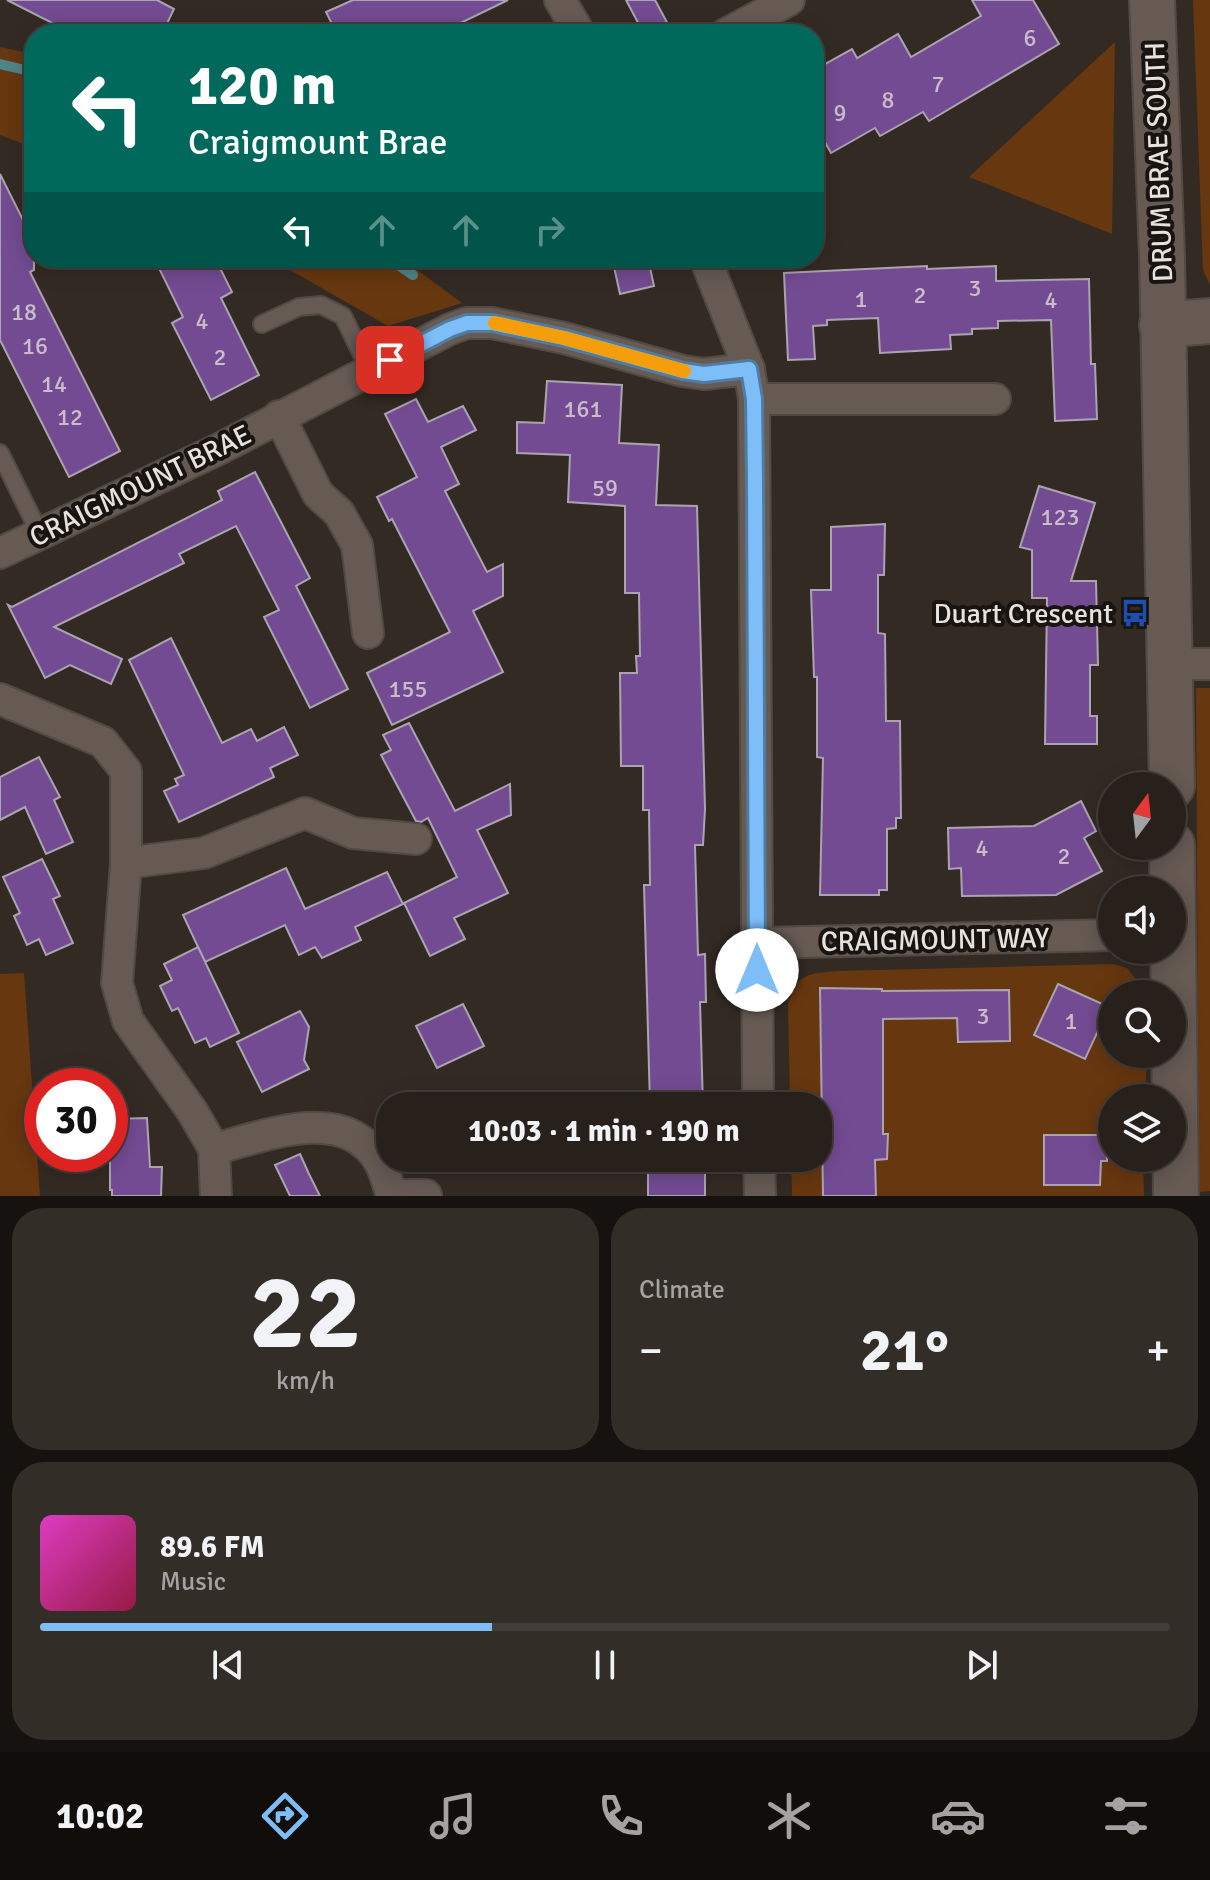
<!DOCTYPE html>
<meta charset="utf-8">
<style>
body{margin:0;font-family:Signika,sans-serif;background:#332d28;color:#f1f3f6;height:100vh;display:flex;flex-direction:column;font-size:30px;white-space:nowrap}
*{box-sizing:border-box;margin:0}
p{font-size:26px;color:#a4a3a3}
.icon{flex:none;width:44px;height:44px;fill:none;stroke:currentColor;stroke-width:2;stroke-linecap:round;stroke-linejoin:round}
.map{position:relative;height:1196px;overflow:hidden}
.details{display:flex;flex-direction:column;gap:12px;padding:12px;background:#15120f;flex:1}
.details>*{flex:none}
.guide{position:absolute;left:24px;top:24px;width:800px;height:244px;border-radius:32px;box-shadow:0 4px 20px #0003,0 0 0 2px #433e3a;background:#00695c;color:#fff;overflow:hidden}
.needle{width:52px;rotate:15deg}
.fabs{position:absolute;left:1098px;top:772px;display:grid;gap:16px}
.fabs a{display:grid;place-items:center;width:88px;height:88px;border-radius:50%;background:#27201b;box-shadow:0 4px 20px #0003,0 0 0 2px #433e3a;font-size:40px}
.speed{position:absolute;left:24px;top:1068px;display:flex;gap:16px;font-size:40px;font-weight:700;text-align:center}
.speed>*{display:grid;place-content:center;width:104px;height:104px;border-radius:50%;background:#27201b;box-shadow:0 4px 20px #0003,0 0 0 2px #433e3a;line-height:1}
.speed .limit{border:12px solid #d22;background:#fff;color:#111}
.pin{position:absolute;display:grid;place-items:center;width:68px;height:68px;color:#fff;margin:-34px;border-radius:16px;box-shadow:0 4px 12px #0006}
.me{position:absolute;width:88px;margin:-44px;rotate:0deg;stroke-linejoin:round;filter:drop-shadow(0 0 6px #0008)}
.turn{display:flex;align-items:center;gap:28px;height:168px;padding:0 32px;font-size:36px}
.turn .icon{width:104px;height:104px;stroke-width:2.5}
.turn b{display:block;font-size:56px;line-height:68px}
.lanes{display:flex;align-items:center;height:76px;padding:0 32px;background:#0003;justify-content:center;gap:40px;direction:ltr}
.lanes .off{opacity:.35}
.big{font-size:60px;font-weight:700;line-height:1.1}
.details .tile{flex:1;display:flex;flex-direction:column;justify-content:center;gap:12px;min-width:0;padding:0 28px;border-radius:32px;background:#332d28}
.details .dial{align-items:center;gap:0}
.dial b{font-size:104px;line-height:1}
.song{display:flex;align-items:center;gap:24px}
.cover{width:96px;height:96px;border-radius:12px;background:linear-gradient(135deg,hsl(310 70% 55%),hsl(340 70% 35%))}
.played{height:8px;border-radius:4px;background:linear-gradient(90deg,#7dbef9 40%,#433e3a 40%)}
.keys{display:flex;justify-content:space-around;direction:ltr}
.heat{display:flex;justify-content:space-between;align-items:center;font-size:44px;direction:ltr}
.details .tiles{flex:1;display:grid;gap:12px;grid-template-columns:1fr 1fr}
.tile:last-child{grid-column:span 2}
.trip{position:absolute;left:376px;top:1092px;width:456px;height:80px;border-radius:32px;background:#27201b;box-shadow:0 4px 20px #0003,0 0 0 2px #433e3a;font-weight:700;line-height:80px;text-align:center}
.dock{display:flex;height:128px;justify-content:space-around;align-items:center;background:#100d0b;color:#a4a3a3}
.dock .icon{width:56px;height:56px}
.dock .on{color:#7dbef9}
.dock b{font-size:36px;color:#f1f3f6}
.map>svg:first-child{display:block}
</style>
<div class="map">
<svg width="1210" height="1196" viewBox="0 0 1210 1196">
<rect width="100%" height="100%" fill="#342a24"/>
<!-- green -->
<g fill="#67370f">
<path d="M1193,0H1210V285L1203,270Z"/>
<path d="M1115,42L1112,234L969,177Z"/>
<path d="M0,47L34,54V148L0,135Z"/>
<path d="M269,258H401L462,303L388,326Z"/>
<path d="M1196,688H1210V1191L1199,1192Z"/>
<path d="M1113,964L1127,968L1147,994H1112V1054H1147L1145,1098H1112V1158H1143L1144,1196H792L791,1158H818V1106H790L788,1004C796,973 810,973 839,971Z"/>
<path d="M24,973L40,1196H0V974Z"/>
</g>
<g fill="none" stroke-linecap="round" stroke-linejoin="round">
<!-- stream -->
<g stroke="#4d8588" stroke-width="10">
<path d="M0,64L34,72"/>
<path d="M388,258L413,275"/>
</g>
</g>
<!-- building -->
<g fill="#734b92" stroke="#aaa4b0" stroke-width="2">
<path d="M7,0H157L174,9L162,34H74Z"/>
<path d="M353,0H508L438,34H337L326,12Z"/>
<path d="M626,0H655L669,26L654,34H644Z"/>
<path d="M972,0H1033L1059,44L929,121L923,112L880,136L875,128L831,153L826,144L814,151V70L852,49L857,58L898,34L911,57L981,16Z"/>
<path d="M0,174L23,220L34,212V270L30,272L120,451L69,477L0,340Z"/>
<path d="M154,258H215L232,292L221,298L259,375L211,400L172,323L183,317Z"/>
<path d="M612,258H648L654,286L620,294Z"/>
<path d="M927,266V269L996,266V281L1089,279L1091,364H1095L1097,419L1055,421L1051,320L998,321V328L972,329V334L950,335L951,349L880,353L878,318L827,320V325L813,326L815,359L788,360L784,273Z"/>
<path d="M547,381L622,385L619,443L659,445L656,505L697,506L705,809L703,845H695L698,955L705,954L706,1002H700L703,1106H650L644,885H650L649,810H643V766H621L620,673H637L636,656H640L639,593H625V506L568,502L570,455L517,453V422L544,423Z"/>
<path d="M416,399L428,422L463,406L476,430L441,447L459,484L445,491L487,572L503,564V596L473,611L503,672L392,725L367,673L450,632L392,519L389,521L377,497L417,477L385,414Z"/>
<path d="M255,472L310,578L296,586L348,689L310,708L264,617L279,610L236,526L179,554L184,563L54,627L122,659L111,684L70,665L45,678L8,605L12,607L222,500L218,491Z"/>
<path d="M1039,486L1095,503L1071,581H1096L1098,665H1090V716H1097V744H1045L1047,598H1032V550L1020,547Z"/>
<path d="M885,524L884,575H878V633L885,634L886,721H900L901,818H896V828L887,829V890H879V895H820L823,758L817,757V677H814L811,590H831V527Z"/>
<path d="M171,638L222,743L251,729L257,741L284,727L298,755L270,768L274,777L179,822L164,791L178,785L175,779L184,775L129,660Z"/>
<path d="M409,723L455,811L510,784L511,815L477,830L508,893L454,918L465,939L430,956L404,903L457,877L428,818L421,822L416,821L381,755L391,750L383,735Z"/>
<path d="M39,757L60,797L54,800L73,842L46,854L25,807L0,820V777Z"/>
<path d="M1081,801L1096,831L1084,838L1102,871L1056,895L962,896L961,868L949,869L948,828L1034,826Z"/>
<path d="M42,859L60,896L53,899L73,943L46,955L39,939L27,945L14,916L20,913L3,877Z"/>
<path d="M286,868L305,909L387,872L403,904L355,927L361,940L322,958L315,947L299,955L285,925L205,962L183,915Z"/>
<path d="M198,947L239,1033L210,1047L206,1038L195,1043L178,1008L172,1011L160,986L172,980L164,964Z"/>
<path d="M1058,984L1109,1007L1085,1059L1034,1035Z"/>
<path d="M820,988L882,989V991L1009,990L1010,1041L958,1042L957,1018L883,1019V1134H888L887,1159L875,1160L876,1196H823Z"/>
<path d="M463,1004L484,1046L437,1068L416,1026Z"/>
<path d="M300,1011L309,1027L304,1060L309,1069L262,1092L237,1042Z"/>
<path d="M147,1118L150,1167H162L161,1196H112V1190H110V1119Z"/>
<path d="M1044,1135H1107V1161H1101L1100,1185H1044Z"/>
<path d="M300,1154L309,1174L320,1196H290L275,1165Z"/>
<path d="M705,1159V1196H648V1160Z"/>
</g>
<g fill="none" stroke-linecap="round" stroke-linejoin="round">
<defs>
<g id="lane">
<path d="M262,324L299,307L321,305L343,316L370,371"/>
<path d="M0,453L40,534"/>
</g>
<g id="street">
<path d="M560,0L580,34"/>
<path d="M726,34L789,0"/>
<path d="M705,258L749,369L754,399L758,1106"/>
<path d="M754,399H995"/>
<path d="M279,416L318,494L339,513L357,545L368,633"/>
<path d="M0,553L219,449L450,329L467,323H492L564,338L683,371L704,374L749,369"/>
<path d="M1171,664H1210"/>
<path d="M0,699L103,742L126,771V863L117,983L128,1021L192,1111L214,1149L216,1196"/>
<path d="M126,863L204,853L305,813L353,833L416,839"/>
<path d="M757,943L1112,935"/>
<path d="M214,1149C265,1136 345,1103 379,1161C385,1171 388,1185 392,1196"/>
<path d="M759,1158L760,1196"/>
<path d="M392,1195H426"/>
</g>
<g id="secondary">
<path d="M1152,0L1162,256L1172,786"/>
<path d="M1162,325L1210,321"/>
<path d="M1172,845L1176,1196"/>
</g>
</defs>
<!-- lane casing -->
<use href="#lane" stroke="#514943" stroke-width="20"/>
<!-- street casing -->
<use href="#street" stroke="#514943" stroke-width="34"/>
<!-- secondary casing -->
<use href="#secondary" stroke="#514943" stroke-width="48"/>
<!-- lane -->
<use href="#lane" stroke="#665a53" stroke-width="16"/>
<!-- street -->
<use href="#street" stroke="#665a53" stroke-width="30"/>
<!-- secondary -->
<use href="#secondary" stroke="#665a53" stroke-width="44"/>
</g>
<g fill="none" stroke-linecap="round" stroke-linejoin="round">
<defs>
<path id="route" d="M390,360L450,329L467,323H492L564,338L683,371L704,374L749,369L754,399L755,479L757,970"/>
</defs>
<!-- route casing -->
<use href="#route" stroke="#517ca2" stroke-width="20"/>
<!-- route -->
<use href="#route" stroke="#7dbef9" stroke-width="14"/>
<!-- slow -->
<path stroke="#f59e0b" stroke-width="14" d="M495,323L564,338L684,371"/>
</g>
<!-- icons -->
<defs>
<symbol id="bus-bare" viewBox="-9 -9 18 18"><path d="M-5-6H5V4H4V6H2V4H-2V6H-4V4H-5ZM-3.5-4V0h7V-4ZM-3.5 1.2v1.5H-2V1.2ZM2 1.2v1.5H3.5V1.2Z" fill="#1a4fb4" stroke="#181411" stroke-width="2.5" paint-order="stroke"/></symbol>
</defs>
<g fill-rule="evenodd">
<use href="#bus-bare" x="1115" y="593" width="40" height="40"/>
</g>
<g text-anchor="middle" stroke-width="8" stroke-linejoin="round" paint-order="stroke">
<!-- number labels -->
<g font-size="24" fill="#cbbcca">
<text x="1030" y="46">6</text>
<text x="938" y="92">7</text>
<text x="888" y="108">8</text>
<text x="840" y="121">9</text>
<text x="975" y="296">3</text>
<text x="920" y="303">2</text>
<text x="861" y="307">1</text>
<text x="1051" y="308">4</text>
<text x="24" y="320">18</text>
<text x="202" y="329">4</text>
<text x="35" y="354">16</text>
<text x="220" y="365">2</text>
<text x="54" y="392">14</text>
<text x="583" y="417">161</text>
<text x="70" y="425">12</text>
<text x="605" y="496">59</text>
<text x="1060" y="525">123</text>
<text x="408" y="697">155</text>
<text x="982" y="856">4</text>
<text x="1064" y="864">2</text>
<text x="983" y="1024">3</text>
<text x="1071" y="1029">1</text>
</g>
<!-- street labels -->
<g font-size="28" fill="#e8e1dd" stroke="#181411">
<text transform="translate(1158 162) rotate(-92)" y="10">DRUM BRAE SOUTH</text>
<text transform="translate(140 485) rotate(-26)" y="10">CRAIGMOUNT BRAE</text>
<text transform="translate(935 939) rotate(-1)" y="10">CRAIGMOUNT WAY</text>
</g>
<!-- poi labels -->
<g font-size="28" fill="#e8e1dd" stroke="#181411" text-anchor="end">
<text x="1113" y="623">Duart Crescent</text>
</g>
</g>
</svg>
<div class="fabs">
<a><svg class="needle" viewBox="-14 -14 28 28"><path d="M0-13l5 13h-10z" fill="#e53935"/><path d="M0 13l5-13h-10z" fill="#a4a3a3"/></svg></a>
<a><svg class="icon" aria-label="sound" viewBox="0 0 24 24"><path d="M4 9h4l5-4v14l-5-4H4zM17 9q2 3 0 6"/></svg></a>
<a><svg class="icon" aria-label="search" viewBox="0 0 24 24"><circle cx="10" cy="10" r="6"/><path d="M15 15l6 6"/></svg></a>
<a><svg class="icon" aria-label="layers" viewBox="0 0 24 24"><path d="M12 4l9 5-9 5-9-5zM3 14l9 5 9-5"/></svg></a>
</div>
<div class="speed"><div class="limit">30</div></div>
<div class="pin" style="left:390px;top:360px;background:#d93025"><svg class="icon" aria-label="arrive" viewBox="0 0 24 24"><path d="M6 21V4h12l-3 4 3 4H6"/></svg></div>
<svg class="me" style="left:757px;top:970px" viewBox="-20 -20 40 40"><circle r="19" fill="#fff"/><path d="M0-13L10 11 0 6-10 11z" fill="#7dbef9"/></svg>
<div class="trip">10:03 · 1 min · 190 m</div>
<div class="guide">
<div class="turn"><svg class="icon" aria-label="left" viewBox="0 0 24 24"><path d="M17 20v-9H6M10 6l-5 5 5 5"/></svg><div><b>120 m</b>Craigmount Brae</div></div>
<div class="lanes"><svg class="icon" aria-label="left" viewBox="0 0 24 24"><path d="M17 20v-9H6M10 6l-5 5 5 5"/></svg><svg class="icon off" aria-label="ahead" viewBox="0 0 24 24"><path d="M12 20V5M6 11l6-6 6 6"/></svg><svg class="icon off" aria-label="ahead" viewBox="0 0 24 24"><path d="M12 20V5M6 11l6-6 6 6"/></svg><svg class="icon off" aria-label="right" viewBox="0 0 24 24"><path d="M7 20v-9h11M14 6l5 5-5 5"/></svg></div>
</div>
</div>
<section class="details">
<div class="tiles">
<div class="tile dial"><b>22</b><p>km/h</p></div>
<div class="tile"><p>Climate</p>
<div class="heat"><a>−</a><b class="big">21°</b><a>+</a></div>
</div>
<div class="tile">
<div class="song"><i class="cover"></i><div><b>89.6 FM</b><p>Music</p></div></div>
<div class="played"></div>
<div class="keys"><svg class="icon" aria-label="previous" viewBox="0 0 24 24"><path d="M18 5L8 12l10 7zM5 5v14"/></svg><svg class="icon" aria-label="pause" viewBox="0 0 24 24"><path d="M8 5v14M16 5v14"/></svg><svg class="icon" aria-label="next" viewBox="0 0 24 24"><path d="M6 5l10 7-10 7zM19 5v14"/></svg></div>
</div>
</div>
</section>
<nav class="dock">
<b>10:02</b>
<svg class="icon on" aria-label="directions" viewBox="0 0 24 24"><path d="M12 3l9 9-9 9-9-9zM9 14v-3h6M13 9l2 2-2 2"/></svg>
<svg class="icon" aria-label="music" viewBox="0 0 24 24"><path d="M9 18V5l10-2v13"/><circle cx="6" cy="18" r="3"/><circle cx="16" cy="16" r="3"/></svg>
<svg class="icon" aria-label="phone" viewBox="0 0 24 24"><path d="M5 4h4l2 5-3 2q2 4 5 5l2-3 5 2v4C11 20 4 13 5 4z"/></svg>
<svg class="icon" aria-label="climate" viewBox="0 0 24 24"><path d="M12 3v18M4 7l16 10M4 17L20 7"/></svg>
<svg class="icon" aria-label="car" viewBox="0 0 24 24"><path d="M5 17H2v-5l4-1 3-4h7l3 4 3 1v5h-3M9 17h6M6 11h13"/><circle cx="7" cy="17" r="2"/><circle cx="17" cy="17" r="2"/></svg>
<svg class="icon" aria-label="filters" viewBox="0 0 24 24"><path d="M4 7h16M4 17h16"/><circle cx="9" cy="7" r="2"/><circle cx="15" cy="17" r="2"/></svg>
</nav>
